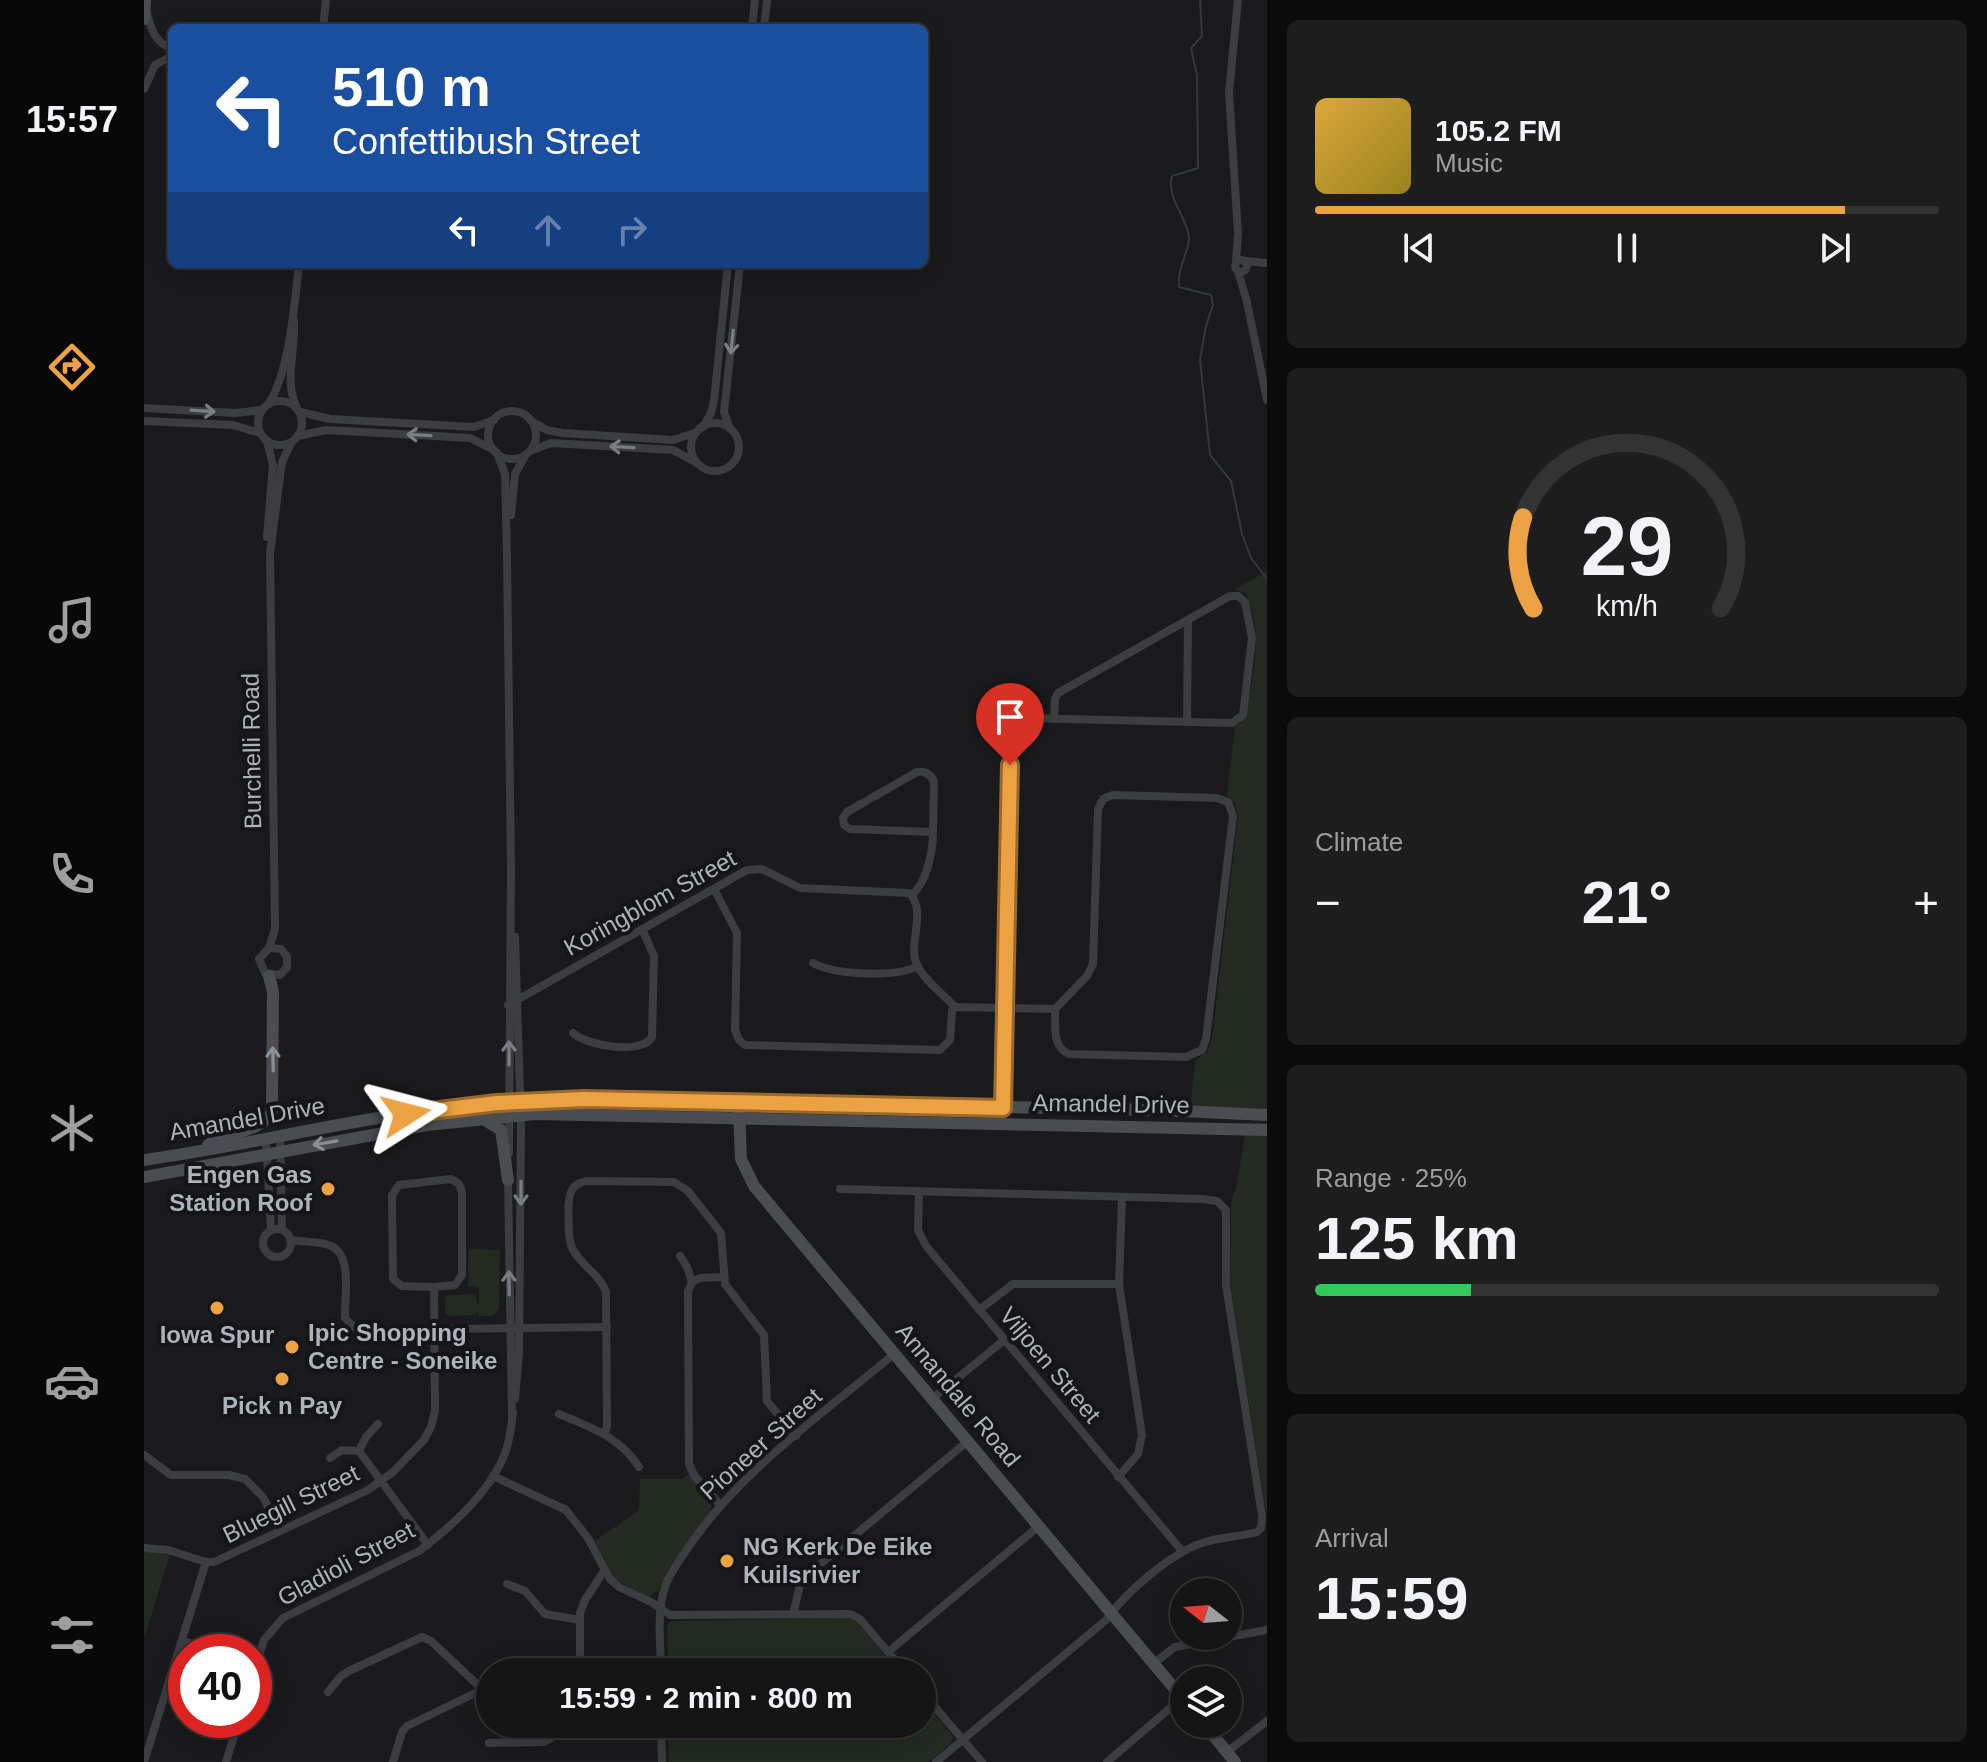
<!DOCTYPE html>
<meta charset="utf-8">
<style>
body{margin:0;font-family:Helvetica,sans-serif;background:#1d1d1e;color:#f1f3f6;height:100vh;display:flex;flex-direction:column;font-size:30px;white-space:nowrap}
*{box-sizing:border-box;margin:0}
p{font-size:26px;color:#9d9ea0}
.icon{flex:none;width:44px;height:44px;fill:none;stroke:currentColor;stroke-width:2;stroke-linecap:round;stroke-linejoin:round}
.map{position:relative;flex:1;overflow:hidden}
.panel{display:flex;flex-direction:column;gap:20px;padding:20px;background:#0b0b0c;width:720px}
.panel>*{flex:none}
.hud{position:absolute;left:24px;top:24px;width:760px;height:244px;border-radius:12px;box-shadow:0 4px 20px #0003,0 0 0 2px #333334;background:#1a4fa0;color:#fff;overflow:hidden}
.needle{width:52px;rotate:287deg}
.controls{position:absolute;left:1026px;top:1578px;display:grid;gap:16px}
.controls a{display:grid;place-items:center;width:72px;height:72px;border-radius:50%;background:#141415;box-shadow:0 4px 20px #0003,0 0 0 2px #333334;font-size:40px}
.speed{position:absolute;left:24px;top:1634px;display:flex;gap:16px;font-size:40px;font-weight:700;text-align:center}
.speed>*{display:grid;place-content:center;width:104px;height:104px;border-radius:50%;background:#141415;box-shadow:0 4px 20px #0003,0 0 0 2px #333334;line-height:1}
.speed .limit{border:12px solid #d22;background:#fff;color:#111}
.pin{position:absolute;display:grid;place-items:center;width:68px;height:68px;color:#fff;margin:-82px -34px;border-radius:50% 50% 50% 0;rotate:-45deg;box-shadow:0 0 8px #0007}
.pin .icon{rotate:45deg}
.me{position:absolute;width:88px;margin:-44px;rotate:81deg;stroke-linejoin:round;filter:drop-shadow(0 0 6px #0008)}
.turn{display:flex;align-items:center;gap:28px;height:168px;padding:0 32px;font-size:36px}
.turn .icon{width:104px;height:104px;stroke-width:2.5}
.turn b{display:block;font-size:56px;line-height:68px}
.lanes{display:flex;align-items:center;height:76px;padding:0 32px;background:#0003;justify-content:center;gap:40px;direction:ltr}
.lanes .off{opacity:.35}
.big{font-size:60px;font-weight:700;line-height:1.1}
.panel .widget{flex:1;display:flex;flex-direction:column;justify-content:center;gap:12px;min-width:0;padding:0 28px;border-radius:12px;background:#1d1d1e}
.panel .dial{align-items:center;gap:0}
.dial svg{height:208px;overflow:visible;fill:none;stroke:#333334;stroke-width:7;stroke-linecap:round;text-anchor:middle}
.dial text{fill:#f1f3f6;stroke:none}
.song{display:flex;align-items:center;gap:24px}
.cover{width:96px;height:96px;border-radius:12px;background:linear-gradient(135deg,hsl(40 70% 55%),hsl(50 70% 35%))}
.played{height:8px;border-radius:4px;background:linear-gradient(90deg,#eca142 85%,#333334 85%)}
.keys{display:flex;justify-content:space-around;direction:ltr}
.heat{display:flex;justify-content:space-between;align-items:center;font-size:44px;direction:ltr}
.charge{height:12px;border-radius:6px;background:linear-gradient(90deg,#34c759 25%,#333334 0)}
.trip{position:absolute;left:332px;top:1658px;width:460px;height:80px;border-radius:40px;background:#141415;box-shadow:0 4px 20px #0003,0 0 0 2px #333334;font-weight:700;line-height:80px;text-align:center}
main{display:flex;flex:1;min-height:0}
.tabs{display:flex;flex-direction:column;width:144px;justify-content:space-around;align-items:center;background:#080808;color:#9d9ea0}
.tabs .icon{width:56px;height:56px}
.tabs .on{color:#eca142}
.tabs b{font-size:36px;color:#f1f3f6}
.map>svg:first-child{display:block}
</style>
<main>
<nav class="tabs">
<b>15:57</b>
<svg class="icon on" aria-label="directions" viewBox="0 0 24 24"><path d="M12 3l9 9-9 9-9-9zM9 14v-3h6M13 9l2 2-2 2"/></svg>
<svg class="icon" aria-label="music" viewBox="0 0 24 24"><path d="M9 18V5l10-2v13"/><circle cx="6" cy="18" r="3"/><circle cx="16" cy="16" r="3"/></svg>
<svg class="icon" aria-label="phone" viewBox="0 0 24 24"><path d="M5 4h4l2 5-3 2q2 4 5 5l2-3 5 2v4C11 20 4 13 5 4z"/></svg>
<svg class="icon" aria-label="climate" viewBox="0 0 24 24"><path d="M12 3v18M4 7l16 10M4 17L20 7"/></svg>
<svg class="icon" aria-label="car" viewBox="0 0 24 24"><path d="M5 17H2v-5l4-1 3-4h7l3 4 3 1v5h-3M9 17h6M6 11h13"/><circle cx="7" cy="17" r="2"/><circle cx="17" cy="17" r="2"/></svg>
<svg class="icon" aria-label="filters" viewBox="0 0 24 24"><path d="M4 7h16M4 17h16"/><circle cx="9" cy="7" r="2"/><circle cx="15" cy="17" r="2"/></svg>
</nav>
<div class="map">
<svg width="1123" height="1762" viewBox="0 0 1123 1762">
<rect width="100%" height="100%" fill="#1a1a1c"/>
<!-- green -->
<g fill="#222a22">
<path d="M1123,571V1110L1046,1109L1051,1061L1064,1051L1068,1040L1094,816L1091,803L1083,795L1091,726L1097,722L1103,714C1108,676 1121,629 1101,593L1090,590Z"/>
<path d="M1103,1123H1123V1518L1086,1283L1087,1202L1092,1189Z"/>
<path d="M325,1249L356,1250L355,1309L349,1316H334V1312L331,1315L305,1316L301,1313V1298L304,1295L331,1294L335,1307V1287L324,1286Z"/>
<path d="M545,1474L567,1500V1511L525,1568L514,1591L503,1597L471,1579L451,1541L495,1510L496,1479H538Z"/>
<path d="M0,1551L26,1554L1,1636L0,1635Z"/>
<path d="M705,1618L714,1623L755,1672H524L523,1625L527,1621Z"/>
<path d="M778,1699L809,1737L806,1744L785,1762H525L524,1724H778Z"/>
</g>
<g fill="none" stroke-linecap="round" stroke-linejoin="round">
<!-- stream -->
<path stroke="#303a40" stroke-width="2" d="M1056,0L1058,36L1047,48L1053,75L1054,168L1028,176C1022,198 1042,215 1045,237C1046,250 1033,267 1035,287L1067,295L1069,305L1062,326L1056,360L1066,455L1087,481L1098,534L1107,558L1123,579"/>
<!-- street -->
<g stroke="#3b3d41" stroke-width="8">
<path d="M3,13C7,30 11,42 28,49"/>
<path d="M179,28L182,0"/>
<path d="M608,28L611,0"/>
<path d="M620,28L623,0"/>
<path d="M0,89L11,65L28,56"/>
<circle cx="1097" cy="266" r="6"/>
<path d="M1092,261L1094,233L1085,92L1094,0"/>
<path d="M1100,261L1123,263"/>
<path d="M1094,271L1103,302L1123,400"/>
<path d="M150,321C152,349 140,380 152,406"/>
<circle cx="136" cy="423" r="22"/>
<path d="M125,403C145,373 151,301 155,264"/>
<path d="M0,408L91,413L118,410"/>
<circle cx="368" cy="435" r="24"/>
<path d="M156,412L186,419L330,427L350,420"/>
<path d="M0,421L89,425L116,433"/>
<path d="M387,421L403,430L418,433L529,440L551,433"/>
<circle cx="571" cy="447" r="24"/>
<path d="M559,427L567,413L570,401L584,264"/>
<path d="M586,429L580,412L596,264"/>
<path d="M154,436L182,430L326,438L350,450"/>
<path d="M123,441L129,465L123,537"/>
<path d="M386,451L407,443L529,450L553,463"/>
<path d="M353,453L361,474L363,556L367,869L365,1153"/>
<path d="M367,515L371,474L381,456"/>
<path d="M1043,722L1044,620"/>
<path d="M570,889L593,933L591,1030L595,1040L601,1045L796,1050L806,1040L808,1011L811,1007"/>
<path d="M768,895C783,882 789,851 789,832L706,829L700,825L699,818L703,812L773,772C781,771 787,774 790,782L789,832"/>
<path d="M371,937L377,1124L375,1352L371,1399"/>
<path d="M125,948L137,949L143,957V967L136,975L121,973L115,959L125,948L131,929L126,553L138,462L147,443"/>
<path d="M669,963C691,975 751,978 774,966"/>
<path d="M364,1005L603,870L618,869L656,888L765,893C784,910 763,944 773,965C780,980 800,995 811,1007L911,1009L943,976L949,964L954,809L959,799L969,795L1073,798L1084,802L1089,816L1062,1039L1058,1050L1042,1057L925,1054C907,1046 912,1026 911,1009"/>
<path d="M429,1033C443,1046 498,1055 508,1037L510,956L498,929"/>
<path d="M859,1123L868,728L874,721L881,718L1088,723L1099,715L1108,638L1101,602L1094,596H1086L914,693L911,699L910,719"/>
<path d="M136,1135L138,1230"/>
<path d="M122,1138L127,1231"/>
<path d="M364,1178L368,1417"/>
<path d="M696,1189L1058,1199L1073,1201L1082,1210V1285L1118,1516L1117,1528L1113,1532C1095,1537 1076,1537 1058,1543C1026,1554 982,1592 962,1620L792,1762"/>
<path d="M775,1191L774,1230L782,1246L1038,1551"/>
<circle cx="133" cy="1243" r="14"/>
<path d="M146,1240C158,1242 174,1241 185,1245C210,1254 200,1298 201,1318L213,1330L463,1327"/>
<path d="M536,1256L543,1267L548,1282L544,1292L545,1464L550,1475L577,1506"/>
<path d="M548,1282L556,1278L579,1277"/>
<path d="M835,1310L869,1284H975"/>
<path d="M788,1399L859,1341"/>
<path d="M415,1414C446,1427 476,1437 495,1467"/>
<path d="M234,1424L222,1437L215,1451L284,1545"/>
<path d="M461,1434L463,1425L462,1292C456,1274 436,1265 428,1248C424,1239 423,1200 427,1192C430,1185 435,1183 442,1181L530,1182L544,1191L577,1233L581,1284L620,1335L623,1401L652,1436"/>
<path d="M0,1455L27,1475H85L101,1479L119,1497L136,1531"/>
<path d="M186,1458L198,1450L215,1451"/>
<path d="M349,1476L422,1510L444,1538L466,1579L475,1587L507,1602L526,1615L706,1614L716,1619L761,1672"/>
<path d="M974,1477L994,1454L998,1435L975,1284L978,1197"/>
<path d="M0,1548L24,1550L62,1562H70L224,1490L249,1472L280,1440L287,1427L291,1411L290,1287L258,1286L249,1279L248,1195L255,1185L307,1179L315,1184L318,1192V1275L311,1285L290,1287"/>
<path d="M363,1584L381,1591L401,1614L436,1620"/>
<path d="M649,1614L656,1585L663,1575L824,1441"/>
<path d="M39,1641L74,1652"/>
<path d="M744,1652L895,1526"/>
<path d="M1010,1663L1031,1647L1123,1630"/>
<path d="M110,1671L120,1640L139,1618L275,1551C307,1527 344,1494 360,1456C366,1442 367,1427 369,1412"/>
<path d="M436,1672V1613L441,1600L460,1571"/>
<path d="M517,1672C517,1645 512,1613 521,1587C526,1572 537,1558 546,1545C599,1468 680,1413 750,1354"/>
<path d="M184,1692L197,1676L205,1671L278,1637L287,1641L338,1689"/>
<path d="M778,1692L838,1762"/>
<path d="M517,1724L518,1762"/>
<path d="M345,1743L400,1742L430,1724"/>
<path d="M1083,1752L1123,1721"/>
<path d="M0,1762L62,1562"/>
<path d="M82,1762L95,1720"/>
<path d="M249,1762L258,1732L263,1726L346,1686"/>
<path d="M963,1762L1038,1698"/>
</g>
<!-- secondary -->
<g stroke="#494c51" stroke-width="12">
<path d="M0,19L1,0"/>
<path d="M595,1111L597,1159L610,1186L1040,1700"/>
<path d="M339,1119L357,1130L364,1180"/>
<path d="M64,1145C83,1131 116,1133 128,1112L129,992L125,976"/>
<path d="M0,1160C80,1149 160,1130 240,1117C306,1106 372,1101 440,1099L1015,1110L1123,1115"/>
<path d="M0,1177L283,1125L392,1114L1123,1130"/>
<path d="M1060,1724L1091,1762"/>
</g>
</g>
<!-- one-way arrows -->
<defs><path id="oneway-shaft" d="M-6 0H5M1.5-3L5.5 0L1.5 3" fill="none" stroke-width="1.6" stroke-linecap="round" stroke-linejoin="round" transform="scale(2)"/></defs>
<g stroke="#7a7e84">
<use href="#oneway-shaft" transform="translate(588 342) rotate(96)"/>
<use href="#oneway-shaft" transform="translate(59 411) rotate(4)"/>
<use href="#oneway-shaft" transform="translate(275 435) rotate(-177)"/>
<use href="#oneway-shaft" transform="translate(478 447) rotate(-177)"/>
<use href="#oneway-shaft" transform="translate(365 1053) rotate(-90)"/>
<use href="#oneway-shaft" transform="translate(377 1193) rotate(90)"/>
<use href="#oneway-shaft" transform="translate(365 1283) rotate(-91)"/>
</g>
<g stroke="#8a8f96">
<use href="#oneway-shaft" transform="translate(129 1059) rotate(-91)"/>
<use href="#oneway-shaft" transform="translate(181 1143) rotate(170)"/>
</g>
<g fill="none" stroke-linecap="round" stroke-linejoin="round">
<defs>
<path id="route" d="M262,1114L353,1103L440,1099L859,1108L866,765"/>
</defs>
<!-- route casing -->
<use href="#route" stroke="#99692b" stroke-width="20"/>
<!-- route -->
<use href="#route" stroke="#eca142" stroke-width="14"/>
</g>
<!-- markers -->
<g fill="#eca142" stroke="#151517" stroke-width="3">
<circle cx="184" cy="1189" r="8"/>
<circle cx="73" cy="1308" r="8"/>
<circle cx="148" cy="1347" r="8"/>
<circle cx="138" cy="1379" r="8"/>
<circle cx="583" cy="1561" r="8"/>
</g>
<g text-anchor="middle" stroke-width="8" stroke-linejoin="round" paint-order="stroke">
<!-- street labels -->
<g font-size="24" fill="#adb3bb" stroke="#151517">
<text transform="translate(108 751) rotate(-91)" y="8">Burchelli Road</text>
<text transform="translate(506 903) rotate(-29)" y="8">Koringblom Street</text>
<text transform="translate(967 1104) rotate(1)" y="8">Amandel Drive</text>
<text transform="translate(103 1119) rotate(-10)" y="8">Amandel Drive</text>
<text transform="translate(906 1365) rotate(50)" y="8">Viljoen Street</text>
<text transform="translate(814 1395) rotate(50)" y="8">Annandale Road</text>
<text transform="translate(617 1444) rotate(-42)" y="8">Pioneer Street</text>
<text transform="translate(147 1504) rotate(-26)" y="8">Bluegill Street</text>
<text transform="translate(202 1564) rotate(-28)" y="8">Gladioli Street</text>
</g>
<!-- poi labels -->
<g font-size="24" font-weight="bold" fill="#adb3bb" stroke="#151517" text-anchor="start">
<text x="168" y="1183" text-anchor="end">Engen Gas<tspan x="168" dy="28">Station Roof</tspan></text>
<text x="164" y="1341">Ipic Shopping<tspan x="164" dy="28">Centre - Soneike</tspan></text>
<text x="73" y="1343" text-anchor="middle">Iowa Spur</text>
<text x="138" y="1414" text-anchor="middle">Pick n Pay</text>
<text x="599" y="1555">NG Kerk De Eike<tspan x="599" dy="28">Kuilsrivier</tspan></text>
</g>
</g>
</svg>
<div class="controls">
<a><svg class="needle" viewBox="-14 -14 28 28"><path d="M0-13l5 13h-10z" fill="#e53935"/><path d="M0 13l5-13h-10z" fill="#9d9ea0"/></svg></a>
<a><svg class="icon" aria-label="layers" viewBox="0 0 24 24"><path d="M12 4l9 5-9 5-9-5zM3 14l9 5 9-5"/></svg></a>
</div>
<div class="speed"><div class="limit">40</div></div>
<div class="pin" style="left:866px;top:765px;background:#d93025"><svg class="icon" aria-label="arrive" viewBox="0 0 24 24"><path d="M6 21V4h12l-3 4 3 4H6"/></svg></div>
<svg class="me" style="left:262px;top:1114px" viewBox="-20 -20 40 40"><path d="M0-17L14 15 0 8-14 15z" fill="#eca142" stroke="#fff" stroke-width="4"/></svg>
<div class="trip">15:59 · 2 min · 800 m</div>
<div class="hud">
<div class="turn"><svg class="icon" aria-label="left" viewBox="0 0 24 24"><path d="M17 20v-9H6M10 6l-5 5 5 5"/></svg><div><b>510 m</b>Confettibush Street</div></div>
<div class="lanes"><svg class="icon" aria-label="left" viewBox="0 0 24 24"><path d="M17 20v-9H6M10 6l-5 5 5 5"/></svg><svg class="icon off" aria-label="ahead" viewBox="0 0 24 24"><path d="M12 20V5M6 11l6-6 6 6"/></svg><svg class="icon off" aria-label="right" viewBox="0 0 24 24"><path d="M7 20v-9h11M14 6l5 5-5 5"/></svg></div>
</div>
</div>
<section class="panel">
<div class="widget">
<div class="song"><i class="cover"></i><div><b>105.2 FM</b><p>Music</p></div></div>
<div class="played"></div>
<div class="keys"><svg class="icon" aria-label="previous" viewBox="0 0 24 24"><path d="M18 5L8 12l10 7zM5 5v14"/></svg><svg class="icon" aria-label="pause" viewBox="0 0 24 24"><path d="M8 5v14M16 5v14"/></svg><svg class="icon" aria-label="next" viewBox="0 0 24 24"><path d="M6 5l10 7-10 7zM19 5v14"/></svg></div>
</div>
<div class="widget dial"><svg viewBox="0 0 100 80">
<path d="M14 69A42 42 0 1 1 86 69"/>
<path d="M14 69A42 42 0 0 1 10 34" stroke="#eca142"/>
<text x="50" y="56" font-size="32" font-weight="700">29</text>
<text x="50" y="72" font-size="11">km/h</text>
</svg></div>
<div class="widget"><p>Climate</p>
<div class="heat"><a>−</a><b class="big">21°</b><a>+</a></div>
</div>
<div class="widget"><p>Range · 25%</p><b class="big">125 km</b><div class="charge"></div></div>
<div class="widget"><p>Arrival</p><b class="big">15:59</b></div>
</section>
</main>
